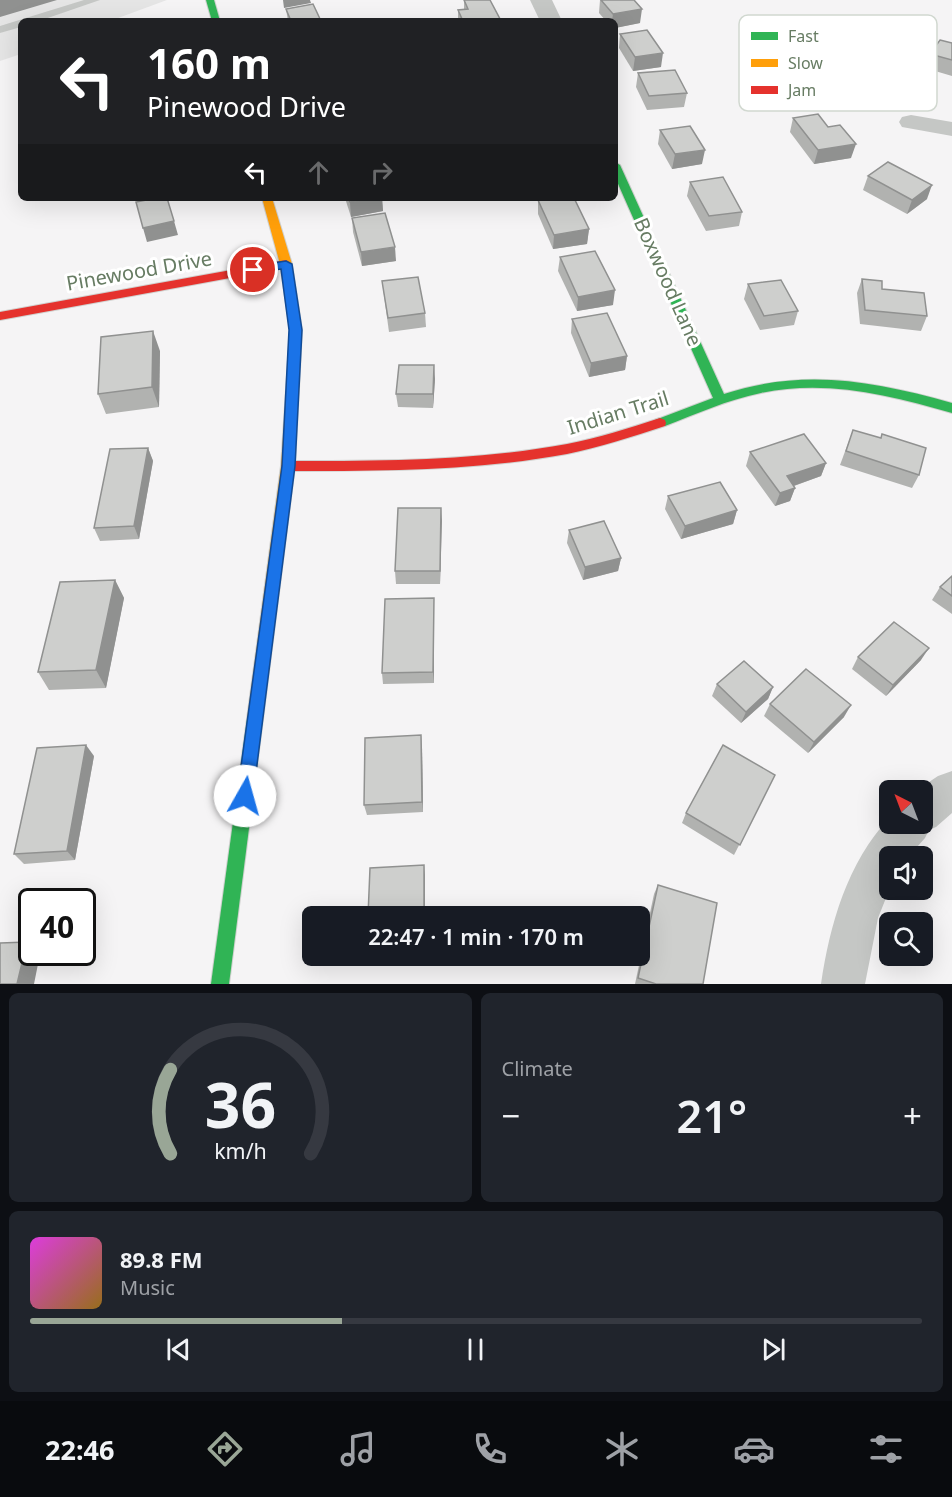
<!DOCTYPE html>
<meta charset="utf-8">
<style>
body{margin:0;font-family:"Noto Sans",sans-serif;background:#20242c;color:#f1f3f6;height:100vh;display:flex;flex-direction:column;font-size:22px;white-space:nowrap}
*{box-sizing:border-box;margin:0}
p{font-size:20px;color:#9ea1a6}
.icon{flex:none;width:33px;height:33px;fill:none;stroke:currentColor;stroke-width:2;stroke-linecap:round;stroke-linejoin:round}
.map{position:relative;height:984px;overflow:hidden}
.drawer{display:flex;flex-direction:column;gap:9px;padding:9px;background:#0d0f14;flex:1}
.drawer>*{flex:none}
.hud{position:absolute;left:18px;top:18px;width:600px;height:183px;border-radius:9px;box-shadow:0 6px 24px #0002;background:#202124;color:#fff;overflow:hidden}
.needle{width:39px;rotate:318deg}
.tools{position:absolute;left:879px;top:780px;display:grid;gap:12px}
.tools a{display:grid;place-items:center;width:54px;height:54px;border-radius:9px;background:#171b24;box-shadow:0 6px 24px #0002;font-size:30px}
.speed{position:absolute;left:18px;top:888px;display:flex;gap:12px;font-size:30px;font-weight:700;text-align:center}
.speed>*{display:grid;place-content:center;width:78px;height:78px;border-radius:50%;background:#171b24;box-shadow:0 6px 24px #0002;line-height:1}
.speed .limit{border:3px solid #111;border-radius:9px;background:#fff;color:#111}
.pin{position:absolute;display:grid;place-items:center;width:51px;height:51px;color:#fff;margin:-26px;border:3px solid #fff;border-radius:50%;box-shadow:0 2px 6px #0007}
.me{position:absolute;width:66px;margin:-33px;rotate:7deg;stroke-linejoin:round;filter:drop-shadow(0 0 4px #0008)}
.turn{display:flex;align-items:center;gap:21px;height:126px;padding:0 30px;font-size:27px}
.turn .icon{width:78px;height:78px;stroke-width:2.5}
.turn b{display:block;font-size:42px;line-height:51px}
.lanes{display:flex;align-items:center;height:57px;padding:0 30px;background:#0003;justify-content:center;gap:30px;direction:ltr}
.lanes .off{opacity:.35}
.big{font-size:45px;font-weight:600;line-height:1.1}
.drawer .tile{flex:1;display:flex;flex-direction:column;justify-content:center;gap:9px;min-width:0;padding:0 21px;border-radius:9px;background:#20242c}
.drawer .dial{align-items:center;gap:0}
.dial svg{height:156px;overflow:visible;fill:none;stroke:#363941;stroke-width:7;stroke-linecap:round;text-anchor:middle}
.dial text{fill:#f1f3f6;stroke:none}
.song{display:flex;align-items:center;gap:18px}
.cover{width:72px;height:72px;border-radius:9px;background:linear-gradient(135deg,hsl(300 70% 55%),hsl(40 70% 35%))}
.played{height:6px;border-radius:3px;background:linear-gradient(90deg,#99a696 35%,#363941 35%)}
.keys{display:flex;justify-content:space-around;direction:ltr}
.heat{display:flex;justify-content:space-between;align-items:center;font-size:33px;direction:ltr}
.drawer .tiles{flex:1;display:grid;gap:9px;grid-template-columns:1fr 1fr}
.tile:last-child{grid-column:span 2}
.trip{position:absolute;left:302px;top:906px;width:348px;height:60px;border-radius:9px;background:#171b24;box-shadow:0 6px 24px #0002;font-weight:600;line-height:60px;text-align:center}
.menu{display:flex;height:96px;justify-content:space-around;align-items:center;background:#090b0e;color:#9ea1a6}
.menu .icon{width:42px;height:42px}
.menu .active{color:#99a696}
.menu b{font-size:27px;color:#f1f3f6}
.map>svg:first-child{display:block}
</style>
<div class="map">
<svg width="952" height="984" viewBox="0 0 952 984">
<rect width="100%" height="100%" fill="#f5f4f5"/>
<!-- built -->
<path fill="#e5e5e5" d="M0,0H167L110,21H21V54L0,61Z"/>
<g fill="none" stroke-linecap="round" stroke-linejoin="round">
<defs>
<g id="fast">
<path d="M206,0H214L220,21H212Z"/>
<path d="M615,162L620,165L724,394C804,368 873,381 952,403V413C890,395 825,379 761,393C727,400 696,414 665,426H655L654,423L655,420L713,398L615,177Z"/>
<path d="M255,712L261,714L263,719L229,984H211L247,719L249,714Z"/>
</g>
<path id="slow" d="M262,198H272L292,264L302,330L295,466L263,719L261,724L255,726L249,724L247,719L281,466L290,330L280,264Z"/>
<g id="jam">
<path d="M286,260L292,264L290,267L0,320V312Z"/>
<path d="M660,418L665,420L666,423L665,426C632,437 600,447 567,454C475,471 381,471 288,471L281,466L288,461C381,461 475,461 567,444C599,438 629,428 660,418Z"/>
</g>
</defs>
<!-- fast casing -->
<use href="#fast" stroke="#d0d1cf" stroke-width="2"/>
<!-- slow casing -->
<use href="#slow" stroke="#d0d1cf" stroke-width="2"/>
<!-- jam casing -->
<use href="#jam" stroke="#d0d1cf" stroke-width="2"/>
<!-- lane -->
<path fill="#c5c7c5" fill-rule="evenodd" d="M84,0H100L39,21H21V27L0,33V26Z"/>
<!-- street -->
<g fill="#c5c7c5" fill-rule="evenodd">
<path d="M530,0H552L562,21H540Z"/>
<path d="M911,115L952,122V136L902,127L899,122L902,117Z"/>
<path d="M952,771V813L936,827L929,830L925,838L909,856H890V888L878,918L865,984H821C830,924 847,863 890,817V824H922V790H917L938,776Z"/>
</g>
<!-- fast -->
<use href="#fast" fill="#30b455" fill-rule="evenodd"/>
<!-- slow -->
<use href="#slow" fill="#ff9f0a" fill-rule="evenodd"/>
<!-- jam -->
<use href="#jam" fill="#e5322d" fill-rule="evenodd"/>
</g>
<!-- wall -->
<g fill="#b1b2b0">
<path d="M464,0L500,21H458V10L464,9Z"/>
<path d="M600,0H634L640,23L615,28V21H606L599,13Z"/>
<path d="M286,9L321,21H288Z"/>
<path d="M620,34L661,67L633,71L619,48Z"/>
<path d="M822,42L904,54L900,68L854,73L848,66L830,69L818,56Z"/>
<path d="M952,43V76L925,68L930,54Z"/>
<path d="M839,72L835,86L821,110L772,95L776,81L796,75Z"/>
<path d="M638,73L687,93L684,107L647,110L636,87Z"/>
<path d="M793,118L851,158L814,164L790,132Z"/>
<path d="M660,130L702,164L672,169L658,144Z"/>
<path d="M868,176L927,199L907,214L863,190Z"/>
<path d="M690,182L742,212L739,226L706,231L687,196Z"/>
<path d="M345,198H382L383,211L351,217Z"/>
<path d="M538,200L589,229L587,244L553,249L538,214Z"/>
<path d="M352,218L396,261L362,266L353,232Z"/>
<path d="M560,257L613,305L577,311L558,271Z"/>
<path d="M862,279L882,289L927,316L921,331L860,324L857,293Z"/>
<path d="M382,281L425,313L426,327L389,332Z"/>
<path d="M748,284L798,311L794,325L760,330L744,299Z"/>
<path d="M572,319L627,356L625,370L589,377L571,333Z"/>
<path d="M160,351L159,407L106,414L98,394Z"/>
<path d="M435,379L433,408L398,407L396,394Z"/>
<path d="M853,430L880,438L919,475L912,488L840,465Z"/>
<path d="M148,448L153,461L139,539L100,541L94,528Z"/>
<path d="M750,452L826,463L821,476L794,486L795,488L790,501L775,506L746,466Z"/>
<path d="M668,496L737,510L733,524L681,539L665,509Z"/>
<path d="M441,508L440,584H396L395,571Z"/>
<path d="M569,530L621,558L618,571L583,580L567,543Z"/>
<path d="M952,576V614L932,600L940,587Z"/>
<path d="M115,580L124,598L106,688L49,690L38,672Z"/>
<path d="M434,598V683L383,684L382,673Z"/>
<path d="M858,657L921,660L886,696L852,669Z"/>
<path d="M717,684L773,687L768,699L741,723L712,696Z"/>
<path d="M770,704L844,717L808,753L764,716Z"/>
<path d="M422,746L423,812L367,815L364,805Z"/>
<path d="M94,756L75,860L24,864L14,854Z"/>
<path d="M775,775L734,855L682,823L686,813Z"/>
<path d="M658,885L703,984H635L654,894Z"/>
<path d="M369,956H426V957L370,960Z"/>
</g>
<!-- shaded-wall -->
<g fill="#909190">
<path d="M0,0H57L0,17Z"/>
<path d="M283,0H310L311,3L284,8Z"/>
<path d="M642,9L640,23L615,28V21H612L613,14Z"/>
<path d="M852,52L848,66L830,69L834,55Z"/>
<path d="M663,53L661,67L633,71L635,57Z"/>
<path d="M904,54L900,68L854,73L859,59Z"/>
<path d="M839,72L835,86L821,110L825,96Z"/>
<path d="M856,144L851,158L814,164L818,150Z"/>
<path d="M705,150L702,164L672,169L675,154Z"/>
<path d="M932,185L927,199L907,214L912,200Z"/>
<path d="M374,198H382L383,211L351,217L350,202Z"/>
<path d="M174,221L178,235L147,242L143,228Z"/>
<path d="M589,229L587,244L553,249L554,235Z"/>
<path d="M395,247L396,261L362,266L361,252Z"/>
<path d="M615,290L613,305L577,311L578,297Z"/>
<path d="M153,331L160,351L159,407L152,387Z"/>
<path d="M627,356L625,370L589,377L591,363Z"/>
<path d="M434,365L435,379L433,408V394Z"/>
<path d="M148,448L153,461L139,539L134,526Z"/>
<path d="M826,463L821,476L782,490L787,476Z"/>
<path d="M795,488L790,501L775,506L780,493Z"/>
<path d="M441,508L442,521L440,584V571Z"/>
<path d="M737,510L733,524L681,539L685,526Z"/>
<path d="M621,558L618,571L583,580L585,567Z"/>
<path d="M115,580L124,598L106,688L96,670Z"/>
<path d="M434,598V683L433,672Z"/>
<path d="M929,648L921,660L886,696L893,685Z"/>
<path d="M773,687L768,699L741,723L746,712Z"/>
<path d="M851,705L844,717L808,753L814,742Z"/>
<path d="M421,735L422,746L423,812L422,802Z"/>
<path d="M86,745L94,756L75,860L67,851Z"/>
<path d="M424,865L425,875V916H424Z"/>
<path d="M27,942L32,946V952H39L40,954L34,984H17Z"/>
</g>
<!-- building -->
<g fill="#cecfcd" stroke="#909190" stroke-width="1.5">
<path d="M464,0H490L500,19L483,21H463L458,10L468,9Z"/>
<path d="M601,0H634L642,9L613,14Z"/>
<path d="M313,4L321,21H291L286,9Z"/>
<path d="M647,30L663,53L635,57L620,34Z"/>
<path d="M940,40L952,43V60L930,54Z"/>
<path d="M675,70L687,93L649,96L638,73Z"/>
<path d="M818,114L828,127L840,125L856,144L818,150L793,118Z"/>
<path d="M690,126L705,150L675,154L660,130Z"/>
<path d="M888,162L932,185L912,200L868,176Z"/>
<path d="M723,177L742,212L709,216L690,182Z"/>
<path d="M157,198H167L174,221L143,228L136,202Z"/>
<path d="M348,198H374L350,202Z"/>
<path d="M550,198H574L589,229L554,235L538,200Z"/>
<path d="M385,213L395,247L361,252L352,218Z"/>
<path d="M595,251L615,290L578,297L560,257Z"/>
<path d="M418,277L425,313L388,318L382,281Z"/>
<path d="M862,279L882,281V289L924,293L927,316L865,310Z"/>
<path d="M781,280L798,311L764,316L748,284Z"/>
<path d="M607,313L627,356L591,363L572,319Z"/>
<path d="M153,331L152,387L98,394L101,337Z"/>
<path d="M399,365H434L433,394H396Z"/>
<path d="M853,430L881,438L882,434L926,448L919,475L846,451Z"/>
<path d="M804,434L826,463L787,476L795,488L780,493L750,452Z"/>
<path d="M148,448L134,526L94,528L110,449Z"/>
<path d="M720,482L737,510L685,526L668,496Z"/>
<path d="M398,508H441L440,571H395Z"/>
<path d="M604,521L621,558L585,567L569,530Z"/>
<path d="M952,576V596L940,587Z"/>
<path d="M115,580L96,670L38,672L60,582Z"/>
<path d="M434,598L433,672L382,673L385,599Z"/>
<path d="M894,622L929,648L893,685L858,657Z"/>
<path d="M744,661L773,687L746,712L717,684Z"/>
<path d="M806,669L851,705L814,742L770,704Z"/>
<path d="M421,735L422,802L364,805L365,738Z"/>
<path d="M86,745L67,851L14,854L37,748Z"/>
<path d="M723,745L775,775L740,845L686,813Z"/>
<path d="M424,865V916H368L370,868Z"/>
<path d="M658,885L717,903L703,984H656L638,978Z"/>
<path d="M27,942L17,984H0V943Z"/>
</g>
<!-- route -->
<path fill="#1a73e8" stroke="#114b97" stroke-width="1.5" d="M286,261L292,264L302,330L295,466L253,796L251,801L245,804L239,801L237,796L282,466L289,330L281,269L253,273L247,270L253,266Z"/>
<g text-anchor="middle" stroke-width="6" stroke-linejoin="round" paint-order="stroke">
<!-- street labels -->
<g font-size="20" fill="#677c63" stroke="#fff">
<text transform="translate(139 271) rotate(-10)" y="7">Pinewood Drive</text>
<text transform="translate(668 282) rotate(66)" y="7">Boxwood Lane</text>
<text transform="translate(618 413) rotate(-17)" y="7">Indian Trail</text>
</g>
</g>
<!-- legend -->
<rect x="739" y="15" width="198" height="96" rx="9" fill="#fff" stroke="#d1d8d0" stroke-width="1.5"/>
<rect x="751" y="32" width="27" height="8" fill="#30b455"/>
<rect x="751" y="59" width="27" height="8" fill="#ff9f0a"/>
<rect x="751" y="86" width="27" height="8" fill="#e5322d"/>
<g font-size="16" fill="#677c63">
<text x="788" y="42">Fast</text>
<text x="788" y="69">Slow</text>
<text x="788" y="96">Jam</text>
</g>
</svg>
<div class="tools">
<a><svg class="needle" viewBox="-14 -14 28 28"><path d="M0-13l5 13h-10z" fill="#e53935"/><path d="M0 13l5-13h-10z" fill="#9ea1a6"/></svg></a>
<a><svg class="icon" aria-label="sound" viewBox="0 0 24 24"><path d="M4 9h4l5-4v14l-5-4H4zM17 9q2 3 0 6"/></svg></a>
<a><svg class="icon" aria-label="search" viewBox="0 0 24 24"><circle cx="10" cy="10" r="6"/><path d="M15 15l6 6"/></svg></a>
</div>
<div class="speed"><div class="limit">40</div></div>
<div class="pin" style="left:253px;top:270px;background:#d93025"><svg class="icon" aria-label="arrive" viewBox="0 0 24 24"><path d="M6 21V4h12l-3 4 3 4H6"/></svg></div>
<svg class="me" style="left:245px;top:796px" viewBox="-20 -20 40 40"><circle r="19" fill="#fff"/><path d="M0-13L10 11 0 6-10 11z" fill="#1a73e8"/></svg>
<div class="trip">22:47 · 1 min · 170 m</div>
<div class="hud">
<div class="turn"><svg class="icon" aria-label="left" viewBox="0 0 24 24"><path d="M17 20v-9H6M10 6l-5 5 5 5"/></svg><div><b>160 m</b>Pinewood Drive</div></div>
<div class="lanes"><svg class="icon" aria-label="left" viewBox="0 0 24 24"><path d="M17 20v-9H6M10 6l-5 5 5 5"/></svg><svg class="icon off" aria-label="ahead" viewBox="0 0 24 24"><path d="M12 20V5M6 11l6-6 6 6"/></svg><svg class="icon off" aria-label="right" viewBox="0 0 24 24"><path d="M7 20v-9h11M14 6l5 5-5 5"/></svg></div>
</div>
</div>
<section class="drawer">
<div class="tiles">
<div class="tile dial"><svg viewBox="0 0 100 80">
<path d="M14 69A42 42 0 1 1 86 69"/>
<path d="M14 69A42 42 0 0 1 14 26" stroke="#99a696"/>
<text x="50" y="56" font-size="32" font-weight="700">36</text>
<text x="50" y="72" font-size="11">km/h</text>
</svg></div>
<div class="tile"><p>Climate</p>
<div class="heat"><a>−</a><b class="big">21°</b><a>+</a></div>
</div>
<div class="tile">
<div class="song"><i class="cover"></i><div><b>89.8 FM</b><p>Music</p></div></div>
<div class="played"></div>
<div class="keys"><svg class="icon" aria-label="previous" viewBox="0 0 24 24"><path d="M18 5L8 12l10 7zM5 5v14"/></svg><svg class="icon" aria-label="pause" viewBox="0 0 24 24"><path d="M8 5v14M16 5v14"/></svg><svg class="icon" aria-label="next" viewBox="0 0 24 24"><path d="M6 5l10 7-10 7zM19 5v14"/></svg></div>
</div>
</div>
</section>
<nav class="menu">
<b>22:46</b>
<svg class="icon active" aria-label="directions" viewBox="0 0 24 24"><path d="M12 3l9 9-9 9-9-9zM9 14v-3h6M13 9l2 2-2 2"/></svg>
<svg class="icon" aria-label="music" viewBox="0 0 24 24"><path d="M9 18V5l10-2v13"/><circle cx="6" cy="18" r="3"/><circle cx="16" cy="16" r="3"/></svg>
<svg class="icon" aria-label="phone" viewBox="0 0 24 24"><path d="M5 4h4l2 5-3 2q2 4 5 5l2-3 5 2v4C11 20 4 13 5 4z"/></svg>
<svg class="icon" aria-label="climate" viewBox="0 0 24 24"><path d="M12 3v18M4 7l16 10M4 17L20 7"/></svg>
<svg class="icon" aria-label="car" viewBox="0 0 24 24"><path d="M5 17H2v-5l4-1 3-4h7l3 4 3 1v5h-3M9 17h6M6 11h13"/><circle cx="7" cy="17" r="2"/><circle cx="17" cy="17" r="2"/></svg>
<svg class="icon" aria-label="filters" viewBox="0 0 24 24"><path d="M4 7h16M4 17h16"/><circle cx="9" cy="7" r="2"/><circle cx="15" cy="17" r="2"/></svg>
</nav>
